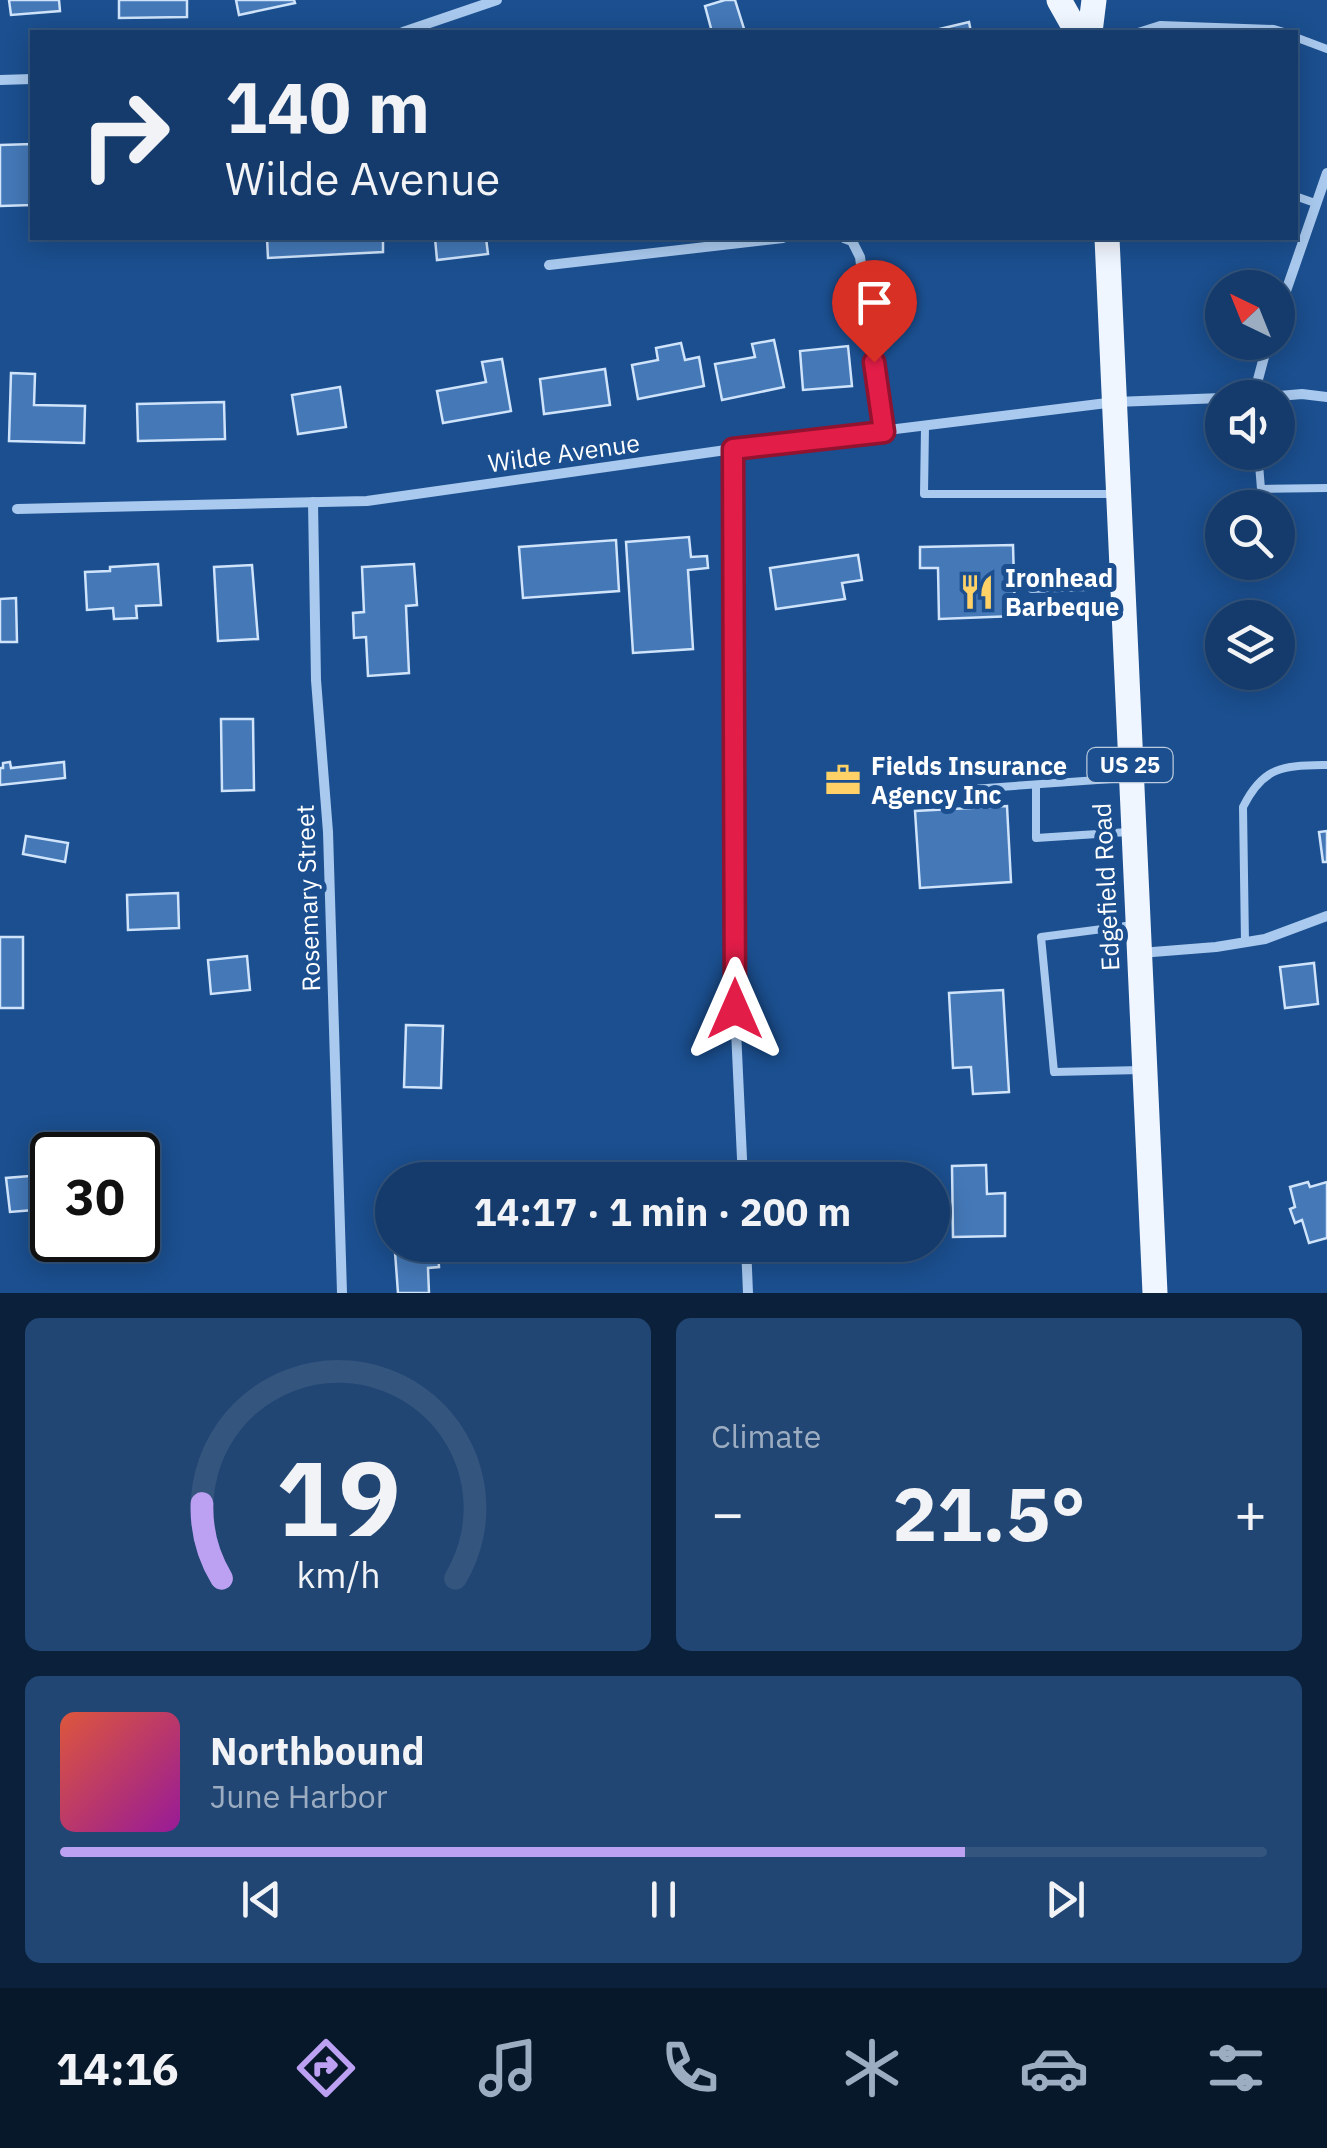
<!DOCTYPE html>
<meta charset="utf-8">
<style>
body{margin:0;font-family:"IBM Plex Sans",sans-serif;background:#214673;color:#f1f3f6;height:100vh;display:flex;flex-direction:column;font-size:38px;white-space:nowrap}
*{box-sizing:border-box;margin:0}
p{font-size:32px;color:#9dadc1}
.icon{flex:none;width:55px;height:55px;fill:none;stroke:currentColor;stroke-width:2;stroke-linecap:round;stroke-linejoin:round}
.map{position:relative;height:1293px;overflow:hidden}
.side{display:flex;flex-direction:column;gap:25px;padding:25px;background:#0b203b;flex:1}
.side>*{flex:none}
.top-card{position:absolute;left:30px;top:30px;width:1268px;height:210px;border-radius:0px;box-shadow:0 5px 25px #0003,0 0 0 2px #33557e;background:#143b6b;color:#f1f3f6;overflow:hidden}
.needle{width:65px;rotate:317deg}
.controls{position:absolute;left:1205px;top:270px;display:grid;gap:20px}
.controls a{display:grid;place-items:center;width:90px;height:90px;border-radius:50%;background:#143b6b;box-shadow:0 5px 25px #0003,0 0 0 2px #33557e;font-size:50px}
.speed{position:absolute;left:30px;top:1132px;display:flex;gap:20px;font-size:50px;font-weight:700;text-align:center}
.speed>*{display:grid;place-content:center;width:130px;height:130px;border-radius:50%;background:#143b6b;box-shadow:0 5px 25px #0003,0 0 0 2px #33557e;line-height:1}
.speed .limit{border:5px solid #111;border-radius:15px;background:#fff;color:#111}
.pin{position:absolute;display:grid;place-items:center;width:85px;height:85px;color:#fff;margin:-102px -42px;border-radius:50% 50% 50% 0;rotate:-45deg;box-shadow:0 0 10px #0007}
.pin .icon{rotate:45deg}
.me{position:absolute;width:110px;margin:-55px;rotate:0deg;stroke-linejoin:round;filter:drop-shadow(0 0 8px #0008)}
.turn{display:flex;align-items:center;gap:35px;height:210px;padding:0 30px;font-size:45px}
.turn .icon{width:130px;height:130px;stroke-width:2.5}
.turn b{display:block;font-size:70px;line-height:85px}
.big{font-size:75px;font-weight:700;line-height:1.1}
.side .tile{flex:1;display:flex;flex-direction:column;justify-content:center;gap:15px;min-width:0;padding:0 35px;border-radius:15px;background:#214673}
.side .dial{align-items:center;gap:0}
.dial svg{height:260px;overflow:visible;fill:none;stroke:#33557e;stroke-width:7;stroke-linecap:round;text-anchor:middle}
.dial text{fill:#f1f3f6;stroke:none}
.song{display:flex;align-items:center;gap:30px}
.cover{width:120px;height:120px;border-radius:15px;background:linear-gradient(135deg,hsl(10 70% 55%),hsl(300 70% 35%))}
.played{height:10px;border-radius:5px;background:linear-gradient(90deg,#bca0f2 75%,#33557e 75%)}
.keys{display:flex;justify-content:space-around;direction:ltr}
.heat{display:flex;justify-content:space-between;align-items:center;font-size:55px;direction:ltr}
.side .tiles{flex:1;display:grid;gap:25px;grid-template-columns:1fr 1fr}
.tile:last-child{grid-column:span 2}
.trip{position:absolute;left:375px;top:1162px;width:575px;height:100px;border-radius:50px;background:#143b6b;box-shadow:0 5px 25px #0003,0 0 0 2px #33557e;font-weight:700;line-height:100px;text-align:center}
.tab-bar{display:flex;height:160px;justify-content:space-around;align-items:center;background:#08182b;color:#9dadc1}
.tab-bar .icon{width:70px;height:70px}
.tab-bar .selected{color:#bca0f2}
.tab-bar b{font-size:45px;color:#f1f3f6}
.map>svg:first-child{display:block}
</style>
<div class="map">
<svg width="1327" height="1293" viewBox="0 0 1327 1293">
<rect width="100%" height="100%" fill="#1b4f8f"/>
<!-- building -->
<g fill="#4478b7" stroke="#cfe3fa" stroke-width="2.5">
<path d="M9,0H59L60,11L11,15Z"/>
<path d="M119,0H187V17L119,18Z"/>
<path d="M236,0H294L295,3L239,15Z"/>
<path d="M725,0H735L745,32H712L705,6Z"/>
<path d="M969,22L971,32H927Z"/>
<path d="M32,144V205L0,206V145Z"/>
<path d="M267,238H383V252L268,258Z"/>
<path d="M435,238H486L488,254L437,260Z"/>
<path d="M774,340L784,387L722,400L715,364L755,357L752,344Z"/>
<path d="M681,343L685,360L699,357L704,386L638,399L632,365L658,360L656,348Z"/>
<path d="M848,346L852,386L803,390L800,351Z"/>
<path d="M502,359L511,411L443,423L437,391L486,382L482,362Z"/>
<path d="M605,369L610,405L544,414L540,379Z"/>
<path d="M11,373L35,374L34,405L85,406L84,443L9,441Z"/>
<path d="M340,387L346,427L298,434L292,395Z"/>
<path d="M224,402L225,439L138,441L137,404Z"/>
<path d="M689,537L691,557L707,556L708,568L688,570L693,649L633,653L626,542Z"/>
<path d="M616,540L619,591L523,598L519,547Z"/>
<path d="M1013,545L1015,616L939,619L938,568H920V547Z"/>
<path d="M858,555L862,580L842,583L845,599L776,609L770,568Z"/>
<path d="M158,564L161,605L136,606L137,618L114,619L113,608L87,610L85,572L110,571V567Z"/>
<path d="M414,564L417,605L406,606L409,673L368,676L366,637L354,638L353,613L364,612L362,567Z"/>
<path d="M252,565L258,639L218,641L214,567Z"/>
<path d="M16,598L17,642H0V599Z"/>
<path d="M221,719H253L254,790L222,791Z"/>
<path d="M10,762L11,768L64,762L65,778L0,785V768H3V763Z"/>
<path d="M1007,806L1011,882L920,888L915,811Z"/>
<path d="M1327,831V862H1323L1319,832Z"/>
<path d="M26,836L68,843L65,862L23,854Z"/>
<path d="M178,893L179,928L128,930L127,895Z"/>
<rect x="0" y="937" width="23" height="71"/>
<path d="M247,956L250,990L211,994L208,960Z"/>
<path d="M1314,963L1318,1004L1285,1008L1280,967Z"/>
<path d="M1003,990L1009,1092L973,1094L971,1067L953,1068L949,993Z"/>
<path d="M406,1025L443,1026L441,1088L404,1087Z"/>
<path d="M986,1165L987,1194L1005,1193V1236L953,1237L952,1166Z"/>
<path d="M42,1175L46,1209L10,1212L6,1178Z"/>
<path d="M1308,1182L1310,1187L1327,1182V1238L1309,1243L1302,1220L1295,1223L1290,1209L1295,1207L1290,1187Z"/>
<path d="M438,1249L439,1267L428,1268L429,1293H398L395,1252Z"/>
</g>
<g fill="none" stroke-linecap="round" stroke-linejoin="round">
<!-- service -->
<g stroke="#a9c9ee" stroke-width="8">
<path d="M1138,32L1160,25L1274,29L1284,32"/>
<path d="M1295,37L1327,49"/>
<path d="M1295,196L1315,203"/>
<path d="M925,427L924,494H1114"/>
<path d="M1258,452L1261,489L1327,488"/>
<path d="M1032,589L1119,586"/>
<path d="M1036,785V838L1128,832"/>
<path d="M972,789L1126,778"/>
<path d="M1133,925L1041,937L1054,1072L1141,1070"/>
<path d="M1245,943L1243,807C1264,765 1284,766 1327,765"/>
</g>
<!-- minor -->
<g stroke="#a9c9ee" stroke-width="10">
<path d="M403,32L497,0"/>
<path d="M0,80L32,79"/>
<path d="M844,238L852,241L860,257L884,433"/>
<path d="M549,265L783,238"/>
<path d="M1278,314L1327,173"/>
<path d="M1253,398L1268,342"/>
<path d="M1255,398L1302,394L1327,397"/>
<path d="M733,449L735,1009L743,1180"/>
<path d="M313,502L316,680L328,832L342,1293"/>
<path d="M17,509L367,501L733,449L1115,402L1222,398"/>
<path d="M1140,953L1216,947L1265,939L1327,916"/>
<path d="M746,1245L748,1293"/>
</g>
<!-- primary -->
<g stroke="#f0f6ff" stroke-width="25">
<path d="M1059,0L1077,32"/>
<path d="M1090,32L1094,0"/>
<path d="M1107,238L1155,1293"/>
</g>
</g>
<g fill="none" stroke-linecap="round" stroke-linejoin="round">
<defs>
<path id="route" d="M735,1009L733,449L884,432L874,362"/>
</defs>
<!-- route casing -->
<use href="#route" stroke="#92132f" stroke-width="25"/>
<!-- route -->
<use href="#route" stroke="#e11d48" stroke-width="18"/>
</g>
<!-- icons -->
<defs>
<symbol id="restaurant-bare" viewBox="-9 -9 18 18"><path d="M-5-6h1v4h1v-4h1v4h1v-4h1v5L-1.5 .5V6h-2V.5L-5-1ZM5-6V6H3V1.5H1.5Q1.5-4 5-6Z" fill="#ffd166" stroke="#1b4f8f" stroke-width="2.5" paint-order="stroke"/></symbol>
<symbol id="office-bare" viewBox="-9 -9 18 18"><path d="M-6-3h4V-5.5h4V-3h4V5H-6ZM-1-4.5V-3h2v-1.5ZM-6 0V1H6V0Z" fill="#ffd166" stroke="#1b4f8f" stroke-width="2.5" paint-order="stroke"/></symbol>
</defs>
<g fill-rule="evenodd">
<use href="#restaurant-bare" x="952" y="567" width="50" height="50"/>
<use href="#office-bare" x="818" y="755" width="50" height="50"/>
</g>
<g text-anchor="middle" stroke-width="10" stroke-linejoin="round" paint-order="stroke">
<!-- shield labels -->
<rect fill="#1b4f8f" stroke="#bbcadd" stroke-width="2.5" x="1087.5" y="748" width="85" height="34" rx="8"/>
<g font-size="22" font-weight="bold" fill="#fff">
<text x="1130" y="773">US 25</text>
</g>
<!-- street labels -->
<g font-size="25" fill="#fff" stroke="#1b4f8f">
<text transform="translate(564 453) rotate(-8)" y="9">Wilde Avenue</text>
<text transform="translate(1106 887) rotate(-93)" y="9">Edgefield Road</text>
<text transform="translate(308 898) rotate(-92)" y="9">Rosemary Street</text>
</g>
<!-- poi labels -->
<g font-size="25" font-weight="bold" fill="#fff" stroke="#1b4f8f" text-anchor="start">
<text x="1005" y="587">Ironhead<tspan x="1005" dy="29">Barbeque</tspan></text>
<text x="871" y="775">Fields Insurance<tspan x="871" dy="29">Agency Inc</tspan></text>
</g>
</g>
</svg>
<div class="controls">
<a><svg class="needle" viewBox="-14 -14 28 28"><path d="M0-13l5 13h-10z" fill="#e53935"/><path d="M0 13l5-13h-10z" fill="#9dadc1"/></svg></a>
<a><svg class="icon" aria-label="sound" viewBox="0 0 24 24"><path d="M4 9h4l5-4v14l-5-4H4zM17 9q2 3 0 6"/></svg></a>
<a><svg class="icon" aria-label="search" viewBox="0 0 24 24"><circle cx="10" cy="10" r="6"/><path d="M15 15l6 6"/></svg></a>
<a><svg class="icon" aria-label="layers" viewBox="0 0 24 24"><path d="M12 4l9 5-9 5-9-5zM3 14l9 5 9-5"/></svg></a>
</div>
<div class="speed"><div class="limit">30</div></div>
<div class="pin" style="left:874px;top:362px;background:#d93025"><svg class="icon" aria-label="arrive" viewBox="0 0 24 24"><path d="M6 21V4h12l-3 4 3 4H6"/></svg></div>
<svg class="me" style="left:735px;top:1009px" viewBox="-20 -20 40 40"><path d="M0-17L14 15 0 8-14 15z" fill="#e11d48" stroke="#fff" stroke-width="4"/></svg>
<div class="trip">14:17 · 1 min · 200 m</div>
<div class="top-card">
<div class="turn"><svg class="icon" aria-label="right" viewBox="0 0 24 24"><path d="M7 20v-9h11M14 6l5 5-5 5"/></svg><div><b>140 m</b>Wilde Avenue</div></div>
</div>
</div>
<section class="side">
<div class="tiles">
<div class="tile dial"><svg viewBox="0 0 100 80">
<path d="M14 69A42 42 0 1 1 86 69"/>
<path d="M14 69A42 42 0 0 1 8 46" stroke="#bca0f2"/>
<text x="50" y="56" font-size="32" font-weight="700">19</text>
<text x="50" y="72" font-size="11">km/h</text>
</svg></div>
<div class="tile"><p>Climate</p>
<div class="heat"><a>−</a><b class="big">21.5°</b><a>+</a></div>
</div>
<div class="tile">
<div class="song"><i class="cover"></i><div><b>Northbound</b><p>June Harbor</p></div></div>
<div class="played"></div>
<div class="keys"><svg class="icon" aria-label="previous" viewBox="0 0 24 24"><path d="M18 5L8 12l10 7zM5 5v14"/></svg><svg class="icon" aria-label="pause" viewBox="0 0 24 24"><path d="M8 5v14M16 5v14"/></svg><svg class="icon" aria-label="next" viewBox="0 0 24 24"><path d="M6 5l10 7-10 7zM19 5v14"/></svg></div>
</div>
</div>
</section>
<nav class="tab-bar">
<b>14:16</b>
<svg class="icon selected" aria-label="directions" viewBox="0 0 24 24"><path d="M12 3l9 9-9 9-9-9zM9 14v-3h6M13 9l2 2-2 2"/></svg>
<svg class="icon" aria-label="music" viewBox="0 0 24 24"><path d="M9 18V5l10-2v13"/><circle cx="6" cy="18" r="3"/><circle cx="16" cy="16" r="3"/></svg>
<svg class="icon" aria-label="phone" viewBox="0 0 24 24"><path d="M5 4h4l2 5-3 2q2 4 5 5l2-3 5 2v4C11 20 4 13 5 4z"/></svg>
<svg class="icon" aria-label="climate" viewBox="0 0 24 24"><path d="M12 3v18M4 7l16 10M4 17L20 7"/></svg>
<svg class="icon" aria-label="car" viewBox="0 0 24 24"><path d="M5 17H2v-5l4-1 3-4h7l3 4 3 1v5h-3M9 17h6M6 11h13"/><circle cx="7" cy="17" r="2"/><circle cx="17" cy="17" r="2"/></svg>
<svg class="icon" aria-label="filters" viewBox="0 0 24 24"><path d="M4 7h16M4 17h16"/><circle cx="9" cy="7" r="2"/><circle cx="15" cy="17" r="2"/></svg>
</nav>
